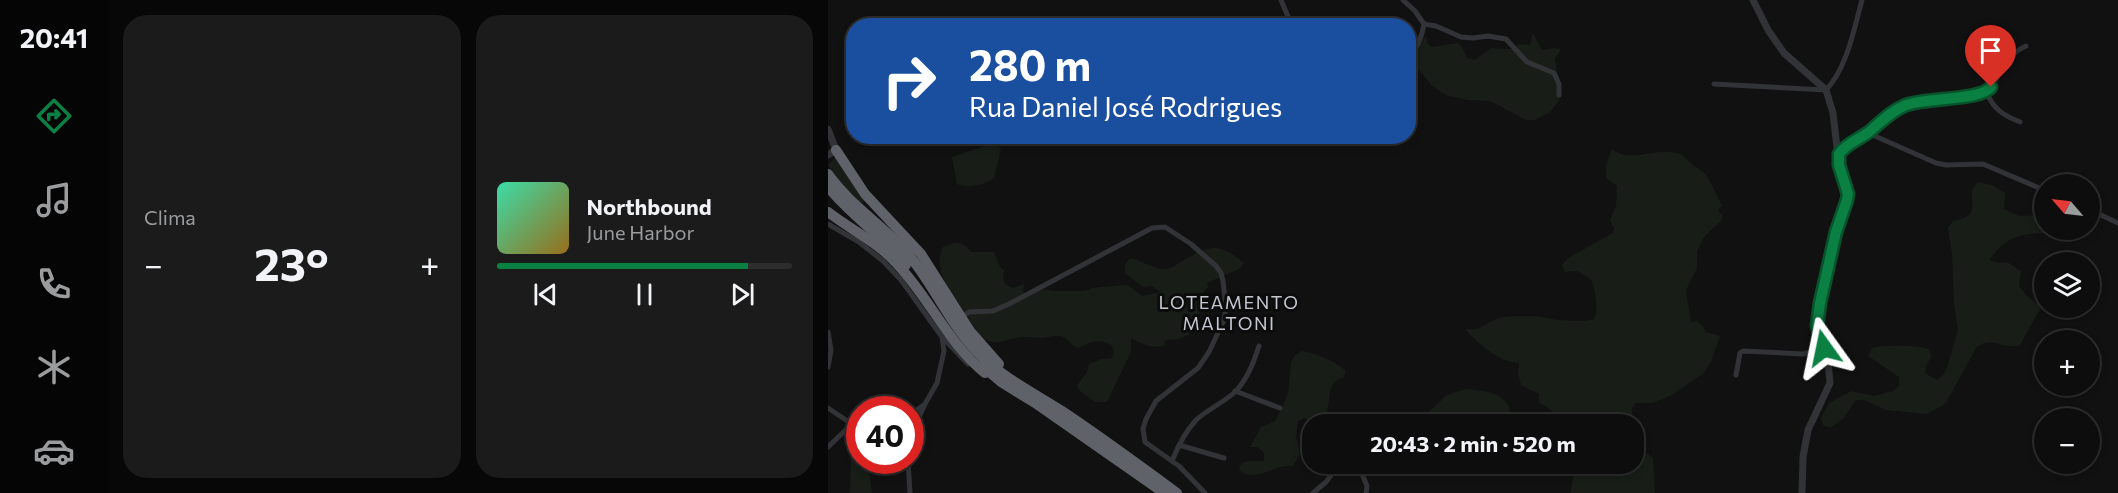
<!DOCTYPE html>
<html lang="pt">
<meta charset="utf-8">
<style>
body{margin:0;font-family:Commissioner,sans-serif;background:#1b1b1c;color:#f1f3f6;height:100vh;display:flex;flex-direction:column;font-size:22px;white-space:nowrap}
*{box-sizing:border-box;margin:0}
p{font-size:20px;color:#9a9c9e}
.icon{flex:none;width:33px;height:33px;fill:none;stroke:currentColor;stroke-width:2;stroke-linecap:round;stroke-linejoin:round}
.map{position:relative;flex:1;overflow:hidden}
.drawer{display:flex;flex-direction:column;gap:15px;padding:15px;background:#070708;width:720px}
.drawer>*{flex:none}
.hud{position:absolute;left:18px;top:18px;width:570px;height:126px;border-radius:24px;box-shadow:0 3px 9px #0003,0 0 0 2px #2d2d2e;background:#1a4fa0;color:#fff;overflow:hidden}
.needle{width:39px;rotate:298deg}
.controls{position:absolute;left:1206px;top:174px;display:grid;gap:12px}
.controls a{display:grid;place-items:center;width:66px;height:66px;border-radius:50%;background:#0d0d0e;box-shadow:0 3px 9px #0003,0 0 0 2px #2d2d2e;font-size:30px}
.speed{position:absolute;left:18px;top:396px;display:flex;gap:12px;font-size:30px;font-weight:700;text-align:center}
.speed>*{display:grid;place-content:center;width:78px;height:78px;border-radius:50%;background:#0d0d0e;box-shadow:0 3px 9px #0003,0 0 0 2px #2d2d2e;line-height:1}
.speed .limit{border:9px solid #d22;background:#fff;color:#111}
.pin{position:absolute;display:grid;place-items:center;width:51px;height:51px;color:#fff;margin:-62px -26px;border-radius:50% 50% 50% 0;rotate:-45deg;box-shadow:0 0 6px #0007}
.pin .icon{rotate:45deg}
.me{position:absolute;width:66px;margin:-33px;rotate:348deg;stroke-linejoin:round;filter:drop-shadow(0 0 4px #0008)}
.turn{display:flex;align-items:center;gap:21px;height:126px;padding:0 24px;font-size:27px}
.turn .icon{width:78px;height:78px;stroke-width:2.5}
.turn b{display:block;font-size:42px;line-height:51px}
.big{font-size:45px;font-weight:700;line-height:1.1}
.drawer .card{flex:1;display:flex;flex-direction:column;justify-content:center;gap:9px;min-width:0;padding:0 21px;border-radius:24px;background:#1b1b1c}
.song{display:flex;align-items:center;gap:18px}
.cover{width:72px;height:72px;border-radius:9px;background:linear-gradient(135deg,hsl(160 70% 55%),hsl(40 70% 35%))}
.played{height:6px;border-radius:3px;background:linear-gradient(90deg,#0b8043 85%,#2d2d2e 85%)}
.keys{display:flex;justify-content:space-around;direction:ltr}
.heat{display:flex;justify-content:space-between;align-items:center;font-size:33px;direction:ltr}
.drawer .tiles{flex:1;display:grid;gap:15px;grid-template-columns:repeat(2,1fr)}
.trip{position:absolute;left:474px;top:414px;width:342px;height:60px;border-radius:24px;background:#0d0d0e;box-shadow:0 3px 9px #0003,0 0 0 2px #2d2d2e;font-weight:700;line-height:60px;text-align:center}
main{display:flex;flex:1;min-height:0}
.tab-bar{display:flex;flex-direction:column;width:108px;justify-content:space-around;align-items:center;background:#050506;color:#9a9c9e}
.tab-bar .icon{width:42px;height:42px}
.tab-bar .active{color:#0b8043}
.tab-bar b{font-size:27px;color:#f1f3f6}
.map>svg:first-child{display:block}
</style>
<main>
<nav class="tab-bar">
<b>20:41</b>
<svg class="icon active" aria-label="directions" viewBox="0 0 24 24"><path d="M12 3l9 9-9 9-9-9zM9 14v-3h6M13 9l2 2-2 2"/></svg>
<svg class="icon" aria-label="music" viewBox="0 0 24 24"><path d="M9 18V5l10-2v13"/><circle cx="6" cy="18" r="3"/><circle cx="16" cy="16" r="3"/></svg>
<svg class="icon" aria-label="phone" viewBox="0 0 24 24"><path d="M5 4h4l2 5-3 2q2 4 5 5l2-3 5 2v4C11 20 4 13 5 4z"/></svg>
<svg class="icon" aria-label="climate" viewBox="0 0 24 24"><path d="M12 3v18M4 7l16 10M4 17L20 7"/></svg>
<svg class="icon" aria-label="car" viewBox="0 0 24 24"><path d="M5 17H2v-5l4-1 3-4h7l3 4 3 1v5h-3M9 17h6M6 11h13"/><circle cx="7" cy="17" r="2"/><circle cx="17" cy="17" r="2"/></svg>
</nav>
<section class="drawer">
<div class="tiles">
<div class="card"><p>Clima</p>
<div class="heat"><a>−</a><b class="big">23°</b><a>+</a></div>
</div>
<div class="card">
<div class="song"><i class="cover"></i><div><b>Northbound</b><p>June Harbor</p></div></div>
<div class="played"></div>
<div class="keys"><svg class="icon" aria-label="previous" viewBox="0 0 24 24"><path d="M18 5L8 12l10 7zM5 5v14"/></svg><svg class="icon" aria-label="pause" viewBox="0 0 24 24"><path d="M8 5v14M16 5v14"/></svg><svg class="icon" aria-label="next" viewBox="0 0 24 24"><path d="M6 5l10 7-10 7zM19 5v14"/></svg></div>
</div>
</div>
</section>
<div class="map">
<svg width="1290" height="493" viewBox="0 0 1290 493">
<rect width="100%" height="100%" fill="#111112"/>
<!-- green -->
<g fill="#181d18">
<path d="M705,33L714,50L726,48L733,49L727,59L732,91L731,101L722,112L707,120H698L662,101L639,100L618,95L603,85L595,74L581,63L580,51L584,52L589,44L598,36L599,42L603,47L630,43L634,47L639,58L647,60L663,48L683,49L691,44L702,45Z"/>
<path d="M162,144H169L173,150L166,178C156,185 141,189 129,184L124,157Z"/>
<path d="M784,149C801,164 829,147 849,153C857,155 861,163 868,167C872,170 876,172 879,176C882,181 892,201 894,206L890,210L895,216L893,221L876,237L869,252V268L858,290L863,322L869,321L875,326L878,332L892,336L883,362L876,373L842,396L825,403H808L804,408C803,422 811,435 813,449L825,458L827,493H742L748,464H806V424H733L725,412L711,402V394L693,385L690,374L691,363C671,362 650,344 637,329C655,331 658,321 672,318C682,315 695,317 705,316C712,316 717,318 724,319C732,321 759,322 766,319C771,307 767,291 763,279L749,271L737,272L734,265L740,258L785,233L786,228L782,220L788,206L789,186L778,178V165Z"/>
<path d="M9,156L38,198L34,204L13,183L0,165Z"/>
<path d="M1150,182L1164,185L1177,193L1176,209L1191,216L1216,215V230H1232L1226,235C1201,230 1175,236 1162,260L1170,263L1179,262L1193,271L1191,286L1197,294L1213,307L1192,345C1174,351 1164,334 1148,348L1119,401L1114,406L1099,414L1058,410L1036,400H1028L1015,419L1002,428L995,425L993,418L1001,403L1023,391L1046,396L1065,391L1071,386V377L1040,356L1044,348C1056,345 1088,345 1101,349L1103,357L1098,366L1097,373L1109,380L1115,375L1119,368L1130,330L1126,304L1124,254L1120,227L1125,221C1150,216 1143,209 1144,190Z"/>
<path d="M126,243C135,243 137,245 143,252H166L172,267L176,270L175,278L177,284L185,288L196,284L195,294L197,296L215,289L225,291H257L264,288L296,285L301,286L314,296L333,292L323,286L315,287L297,273V265L302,258C315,260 327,272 342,268C346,267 350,263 354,261C382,246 389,241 416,263L411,269L379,283L380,287L373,295V312L363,322L361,335L351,339L338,340L336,342L338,345C323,349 317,345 303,338V352L279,402H267L257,395L251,390L249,385L259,372L261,364L274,359L284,358L286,352L283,345C270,337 262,343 250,348C242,345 241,338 232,336C226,335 220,338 214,338C205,338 196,336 187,338C179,339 172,344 164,342C150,339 148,328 140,317C128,298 102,271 115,247Z"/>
<path d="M473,351C488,353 507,361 518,371L516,377C490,385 513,414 485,422L477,418L470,421L468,436L472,454L465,466C445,464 428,484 411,470L413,463L421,461H436V453L430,447H422L433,427L447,421L455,406L460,393L463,363L467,355Z"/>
<path d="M638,389C660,390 691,396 679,424L589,423L619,395Z"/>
<path d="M31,435L32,460L36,461L42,478L44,493H22L23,460L17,442L21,443L25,438Z"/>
</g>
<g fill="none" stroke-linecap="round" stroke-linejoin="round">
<!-- minor -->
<g stroke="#323337" stroke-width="5">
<path d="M453,0L464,26"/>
<path d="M575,0L587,11L596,24"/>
<path d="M580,57C590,48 594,37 596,24L608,26L633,37L645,38L660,36L678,39L699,62L726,73L731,84V95"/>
<path d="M886,84L998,90C1019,68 1026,29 1034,0"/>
<path d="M1159,92C1164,109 1177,116 1192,122"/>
<path d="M1040,133L1108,163L1118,165L1155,164L1216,190"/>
<path d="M1011,154C1020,143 1031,140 1041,131C1063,113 1078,102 1107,98C1124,96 1144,100 1159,92C1174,75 1174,57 1198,46"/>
<path d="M1262,210L1290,223"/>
<path d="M0,224L31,242L55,261L73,280L114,337L116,351L109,383L97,404L82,415"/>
<path d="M134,317L141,312L165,311L183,303L324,228L337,227L363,244L388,266L393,273L395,281L398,309L395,322L381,352L370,368L328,401L318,419L315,429L317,442L351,466L377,493"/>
<path d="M0,332L3,350L0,367"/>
<path d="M115,338L140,364"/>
<path d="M908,375L912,353L915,351L975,354L996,348"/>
<path d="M407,391L452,408"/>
<path d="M0,408L24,424"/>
<path d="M82,438L96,406"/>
<path d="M351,445L396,458"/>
<path d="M0,447L24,424H32"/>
<path d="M80,460L82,493"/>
<path d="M344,461C350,446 357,432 368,420C380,409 395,403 407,392C419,380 426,362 431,346"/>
<path d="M530,464L539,486L538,493"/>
<path d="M485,493L498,482L504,474"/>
</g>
<!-- tertiary -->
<g stroke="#323337" stroke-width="7">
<path d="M925,0L940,30L956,53L998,90L1005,113L1011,165L1020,194L991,303L989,326L1000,362L1002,383L980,430L975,457L974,493"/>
<path d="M0,129L8,150L0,155"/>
</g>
<!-- motorway -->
<g stroke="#5f6268" stroke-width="10">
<path d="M8,150L37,194L93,254L142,331L171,364"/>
<path d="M0,174C20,202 47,220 71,244C104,278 120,325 155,358C178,379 207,394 234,411C273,437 311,465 349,493"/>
<path d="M0,187C23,216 55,236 78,265"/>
<path d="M0,212C23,230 50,242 70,265C102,299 120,343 157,373"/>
<path d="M154,366L173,382L207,403L336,493"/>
</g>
</g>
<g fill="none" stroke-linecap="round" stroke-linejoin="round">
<defs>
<path id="route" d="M996,348L989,326L992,303L1008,232L1019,200L1020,194L1011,165V154C1019,143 1030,140 1041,132C1053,122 1063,111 1078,105C1100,97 1152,101 1163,87"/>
</defs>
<!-- route casing -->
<use href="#route" stroke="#07532c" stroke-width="15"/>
<!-- route -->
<use href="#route" stroke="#0b8043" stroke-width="10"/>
</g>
<g text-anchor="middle" stroke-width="6" stroke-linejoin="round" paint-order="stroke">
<!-- neighbourhood labels -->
<g font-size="18" letter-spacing="1.5" fill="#c4c7cf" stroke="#0c0c0d">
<text x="401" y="309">LOTEAMENTO<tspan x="401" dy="21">MALTONI</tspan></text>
</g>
</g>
</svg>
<div class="controls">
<a><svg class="needle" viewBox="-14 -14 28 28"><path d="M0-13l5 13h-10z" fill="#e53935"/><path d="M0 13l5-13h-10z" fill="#9a9c9e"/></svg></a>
<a><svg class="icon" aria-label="layers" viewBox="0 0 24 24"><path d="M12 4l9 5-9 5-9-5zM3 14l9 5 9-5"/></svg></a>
<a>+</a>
<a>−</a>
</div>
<div class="speed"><div class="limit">40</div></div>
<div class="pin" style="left:1163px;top:87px;background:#d93025"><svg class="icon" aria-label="arrive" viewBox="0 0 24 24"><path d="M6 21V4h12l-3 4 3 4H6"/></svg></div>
<svg class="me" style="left:996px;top:348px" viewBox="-20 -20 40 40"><path d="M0-17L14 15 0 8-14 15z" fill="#0b8043" stroke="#fff" stroke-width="4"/></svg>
<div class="trip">20:43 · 2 min · 520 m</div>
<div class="hud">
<div class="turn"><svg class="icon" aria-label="right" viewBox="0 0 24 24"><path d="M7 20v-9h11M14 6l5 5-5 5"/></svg><div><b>280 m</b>Rua Daniel José Rodrigues</div></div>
</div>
</div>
</main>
